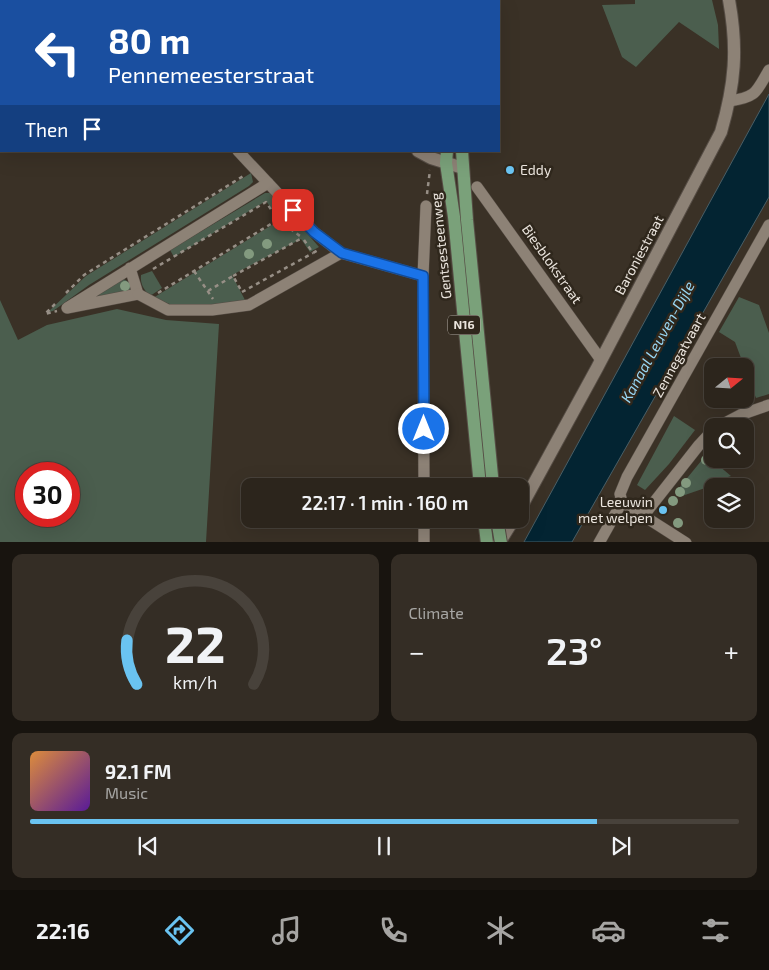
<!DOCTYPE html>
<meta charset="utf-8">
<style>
body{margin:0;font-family:"Exo 2",sans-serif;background:#342d25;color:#f1f3f6;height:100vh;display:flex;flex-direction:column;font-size:19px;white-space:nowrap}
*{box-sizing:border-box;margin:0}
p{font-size:16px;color:#a6a5a3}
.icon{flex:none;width:28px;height:28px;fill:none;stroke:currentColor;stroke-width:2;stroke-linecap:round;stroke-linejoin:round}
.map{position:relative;height:542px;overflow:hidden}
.details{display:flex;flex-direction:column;gap:12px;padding:12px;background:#18140f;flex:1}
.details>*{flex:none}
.guide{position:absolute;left:0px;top:0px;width:500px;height:152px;box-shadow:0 5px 20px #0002,0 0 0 1px #48423b;background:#1a4fa0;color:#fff;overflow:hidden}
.needle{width:32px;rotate:72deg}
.fabs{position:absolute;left:704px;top:358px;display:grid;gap:10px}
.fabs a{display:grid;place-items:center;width:50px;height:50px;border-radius:10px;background:#2c251c;box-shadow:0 5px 20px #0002,0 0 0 1px #48423b;font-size:25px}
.speed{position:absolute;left:15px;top:462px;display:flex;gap:10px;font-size:25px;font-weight:700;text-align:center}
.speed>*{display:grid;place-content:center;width:65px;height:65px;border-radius:50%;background:#2c251c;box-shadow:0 5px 20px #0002,0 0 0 1px #48423b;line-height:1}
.speed .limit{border:8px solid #d22;background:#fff;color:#111}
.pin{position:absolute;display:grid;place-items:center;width:42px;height:42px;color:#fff;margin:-21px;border-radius:10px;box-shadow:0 2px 8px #0006}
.me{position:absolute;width:55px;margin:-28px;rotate:0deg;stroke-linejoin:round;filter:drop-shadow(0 0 4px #0008)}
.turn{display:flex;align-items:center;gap:18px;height:105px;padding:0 25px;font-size:22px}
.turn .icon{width:65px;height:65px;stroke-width:2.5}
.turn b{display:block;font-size:35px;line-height:42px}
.then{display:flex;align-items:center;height:48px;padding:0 25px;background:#0003;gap:10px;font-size:19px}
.big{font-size:38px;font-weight:600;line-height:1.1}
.details .tile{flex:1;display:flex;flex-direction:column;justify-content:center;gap:8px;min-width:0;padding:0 18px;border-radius:10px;background:#342d25}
.details .dial{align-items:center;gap:0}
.dial svg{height:130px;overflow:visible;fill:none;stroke:#48423b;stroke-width:7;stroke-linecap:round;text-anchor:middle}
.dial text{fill:#f1f3f6;stroke:none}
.song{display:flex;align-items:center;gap:15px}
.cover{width:60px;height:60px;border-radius:8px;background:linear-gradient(135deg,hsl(30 70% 55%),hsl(270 70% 35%))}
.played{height:5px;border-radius:2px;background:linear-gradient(90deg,#6ac3f1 80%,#48423b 80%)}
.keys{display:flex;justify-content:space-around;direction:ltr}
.heat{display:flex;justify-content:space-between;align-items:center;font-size:28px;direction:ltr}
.details .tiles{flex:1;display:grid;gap:12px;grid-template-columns:1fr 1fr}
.tile:last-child{grid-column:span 2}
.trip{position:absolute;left:241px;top:478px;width:288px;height:50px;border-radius:10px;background:#2c251c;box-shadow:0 5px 20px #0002,0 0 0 1px #48423b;font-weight:600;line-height:50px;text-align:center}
.dock{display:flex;height:80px;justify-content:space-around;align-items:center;background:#120f0b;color:#a6a5a3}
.dock .icon{width:35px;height:35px}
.dock .on{color:#6ac3f1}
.dock b{font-size:22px;color:#f1f3f6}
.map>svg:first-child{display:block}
</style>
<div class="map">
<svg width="769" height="543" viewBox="0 0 769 543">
<rect width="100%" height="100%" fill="#3a3126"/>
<!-- green -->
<g fill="#4b5e4e" fill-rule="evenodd">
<path d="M635,0H712L718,25L719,49L679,22L636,67L622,57L602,5L635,4Z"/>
<path d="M251,173L253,182L249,186L89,285L53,311L48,312L86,276Z"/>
<path d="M265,193H271L287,211L278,218L266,201L174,257L170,250Z"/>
<path d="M290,214L319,247L310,252L301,239L232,275L245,300L215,307L172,305L153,298Z"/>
<path d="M152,271L162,288L150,296C144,290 140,284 141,275Z"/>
<path d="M120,278C128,279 131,285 131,292L95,298L94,295Z"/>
<path d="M739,297L759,305L769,333V394L756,398L735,342L719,332Z"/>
<path d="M0,300L18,340L47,325L117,309L166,320L219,324L206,542H0ZM26,474H69V516H26Z"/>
<path d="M674,416L695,430L669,464L645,490L637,485Z"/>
<path d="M706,455L731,476L719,480L718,478L710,481L711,486L682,496L679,488Z"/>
</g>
<!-- water -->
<path fill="#032432" stroke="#495e66" d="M769,94V197L572,542H524Z"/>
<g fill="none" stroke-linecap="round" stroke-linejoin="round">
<defs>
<g id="street">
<path d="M100,0L101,1"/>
<path d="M730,101C757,97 756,92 769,70"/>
<path d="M238,151L314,232L341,253L423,276"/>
<path d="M477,187L601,360"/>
<path d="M130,268L138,294L67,308L268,183"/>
<path d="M138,294L168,310H212L249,305L341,253"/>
<path d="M719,426L740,415L769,405"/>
<path d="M424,486L423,276L426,206"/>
<path d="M622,502L620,494L627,477L769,225"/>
<path d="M622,502L686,543"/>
<path d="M644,515L699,445L712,431"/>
<path d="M424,543V519"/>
<path d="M599,543L622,502"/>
</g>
<g id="secondary">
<path d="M233,0L235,1"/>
<path d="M418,151L431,158L463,168"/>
<path d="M520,509L597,368L721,132C735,84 738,49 729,0"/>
<path d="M499,543L514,519"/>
</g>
<g id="primary">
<path d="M456,1L457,0"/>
<path d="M447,151L446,163L454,217L480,486"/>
<path d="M462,151L467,220L493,486"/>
<path d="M484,519L487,543"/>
</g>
</defs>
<!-- street casing -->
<use href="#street" stroke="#564d45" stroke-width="12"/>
<!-- secondary casing -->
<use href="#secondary" stroke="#564d45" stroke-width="14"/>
<!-- primary casing -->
<use href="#primary" stroke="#564d45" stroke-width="14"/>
<!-- path -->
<g stroke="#978f86" stroke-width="2.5" stroke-dasharray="4 4" stroke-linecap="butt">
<path d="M427,194L430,170"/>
<path d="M304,240L313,253L318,250"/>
<path d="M153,269L266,202L278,220L300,236"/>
<path d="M194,271L213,299"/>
<path d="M233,276L302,238"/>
<path d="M208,291L233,276L242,292"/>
<path d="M242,292L313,253"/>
<path d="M66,293L84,275L245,175"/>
<path d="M158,293L284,216"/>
<path d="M55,304L45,314L57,311"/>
</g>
<!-- street -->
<use href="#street" stroke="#8d8276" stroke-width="11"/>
<!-- secondary -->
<use href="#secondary" stroke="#8d8276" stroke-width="12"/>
<!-- primary -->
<use href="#primary" stroke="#7aa17a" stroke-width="12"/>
<defs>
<path id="primary-bridge" d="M497,519L501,543"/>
</defs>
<!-- primary-bridge casing -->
<use href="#primary-bridge" stroke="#564d45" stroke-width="14" stroke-linecap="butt"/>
<!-- primary-bridge -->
<use href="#primary-bridge" stroke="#7aa17a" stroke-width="12"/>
</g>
<!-- trees -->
<g fill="#839a7f">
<circle cx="267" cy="244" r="5"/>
<circle cx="249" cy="254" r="5"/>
<circle cx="125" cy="286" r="5"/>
<circle cx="706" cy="460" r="5"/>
<circle cx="686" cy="483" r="5"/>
<circle cx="680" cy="492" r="5"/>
<circle cx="673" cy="501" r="5"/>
<circle cx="678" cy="523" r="5"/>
</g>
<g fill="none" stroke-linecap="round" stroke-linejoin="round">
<defs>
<path id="route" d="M293,210L314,232L342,253L423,276L424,429"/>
</defs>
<!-- route casing -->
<use href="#route" stroke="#114b97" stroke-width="12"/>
<!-- route -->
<use href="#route" stroke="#1a73e8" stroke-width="9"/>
</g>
<!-- markers -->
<g fill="#6ac3f1" stroke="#2f271c" stroke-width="2">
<circle cx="510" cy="170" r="5"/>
<circle cx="663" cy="510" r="5"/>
</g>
<g text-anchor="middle" stroke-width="5" stroke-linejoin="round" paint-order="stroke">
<!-- shield labels -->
<rect fill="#2f271c" stroke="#b3aca4" stroke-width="1" x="448" y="315.5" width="32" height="19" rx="4"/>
<g font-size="12" font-weight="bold" fill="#ebe5de">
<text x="464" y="329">N16</text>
</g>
<!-- poi labels -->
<g font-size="14" fill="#ebe5de" stroke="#2f271c" text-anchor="start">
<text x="520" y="175">Eddy</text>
<text x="653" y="507" text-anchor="end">Leeuwin<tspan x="653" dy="16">met welpen</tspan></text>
</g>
<!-- street labels -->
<g font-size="14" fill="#ebe5de" stroke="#2f271c">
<text transform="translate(441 246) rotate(-96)" y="5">Gentsesteenweg</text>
<text transform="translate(639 255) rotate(-62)" y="5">Baroniestraat</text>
<text transform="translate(552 264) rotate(55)" y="5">Biesblokstraat</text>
<text transform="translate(679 355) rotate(-61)" y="5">Zennegatvaart</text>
</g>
<!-- water labels -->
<g font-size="15" font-style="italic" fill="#98d6f3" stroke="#2f271c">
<text transform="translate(658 342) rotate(-61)" y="5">Kanaal Leuven-Dijle</text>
</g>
</g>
</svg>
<div class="fabs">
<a><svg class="needle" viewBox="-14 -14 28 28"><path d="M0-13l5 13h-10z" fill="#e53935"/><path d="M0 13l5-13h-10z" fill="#a6a5a3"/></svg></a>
<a><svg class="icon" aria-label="search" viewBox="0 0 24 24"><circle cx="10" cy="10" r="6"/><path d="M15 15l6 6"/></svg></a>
<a><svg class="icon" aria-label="layers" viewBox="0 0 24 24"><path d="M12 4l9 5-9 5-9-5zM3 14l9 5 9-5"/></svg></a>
</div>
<div class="speed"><div class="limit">30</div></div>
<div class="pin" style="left:293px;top:210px;background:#d93025"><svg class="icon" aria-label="arrive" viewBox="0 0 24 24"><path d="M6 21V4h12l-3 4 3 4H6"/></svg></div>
<svg class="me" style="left:424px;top:429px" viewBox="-20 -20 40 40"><circle r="17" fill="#1a73e8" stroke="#fff" stroke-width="3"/><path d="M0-11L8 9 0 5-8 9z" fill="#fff"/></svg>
<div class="trip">22:17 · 1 min · 160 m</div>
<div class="guide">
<div class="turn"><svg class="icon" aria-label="left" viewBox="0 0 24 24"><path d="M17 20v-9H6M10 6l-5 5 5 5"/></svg><div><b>80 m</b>Pennemeesterstraat</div></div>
<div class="then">Then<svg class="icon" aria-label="arrive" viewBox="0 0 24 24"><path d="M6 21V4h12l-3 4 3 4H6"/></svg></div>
</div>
</div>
<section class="details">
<div class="tiles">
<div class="tile dial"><svg viewBox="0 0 100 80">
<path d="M14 69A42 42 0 1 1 86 69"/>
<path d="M14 69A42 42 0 0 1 8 42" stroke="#6ac3f1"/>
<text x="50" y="56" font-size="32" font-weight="700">22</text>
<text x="50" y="72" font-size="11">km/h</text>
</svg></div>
<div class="tile"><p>Climate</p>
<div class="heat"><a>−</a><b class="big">23°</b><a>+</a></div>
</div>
<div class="tile">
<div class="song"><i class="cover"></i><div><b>92.1 FM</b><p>Music</p></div></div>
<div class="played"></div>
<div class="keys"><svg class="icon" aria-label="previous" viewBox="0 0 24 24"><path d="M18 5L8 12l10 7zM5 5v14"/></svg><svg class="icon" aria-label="pause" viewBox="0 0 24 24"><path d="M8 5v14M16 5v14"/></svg><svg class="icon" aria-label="next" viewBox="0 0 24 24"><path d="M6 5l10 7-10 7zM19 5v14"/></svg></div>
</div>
</div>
</section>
<nav class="dock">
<b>22:16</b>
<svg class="icon on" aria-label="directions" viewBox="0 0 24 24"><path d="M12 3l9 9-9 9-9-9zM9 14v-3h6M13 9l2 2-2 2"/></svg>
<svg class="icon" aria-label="music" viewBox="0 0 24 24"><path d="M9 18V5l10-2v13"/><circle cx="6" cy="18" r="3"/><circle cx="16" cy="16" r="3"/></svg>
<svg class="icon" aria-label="phone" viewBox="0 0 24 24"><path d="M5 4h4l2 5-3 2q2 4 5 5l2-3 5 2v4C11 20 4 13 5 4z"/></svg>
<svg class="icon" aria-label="climate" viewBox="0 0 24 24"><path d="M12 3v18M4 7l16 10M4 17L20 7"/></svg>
<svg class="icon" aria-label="car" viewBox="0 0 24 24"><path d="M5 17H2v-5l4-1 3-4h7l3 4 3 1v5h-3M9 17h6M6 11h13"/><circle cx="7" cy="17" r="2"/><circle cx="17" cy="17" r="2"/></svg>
<svg class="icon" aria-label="filters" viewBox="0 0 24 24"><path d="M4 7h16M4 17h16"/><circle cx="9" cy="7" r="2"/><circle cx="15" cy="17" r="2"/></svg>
</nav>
